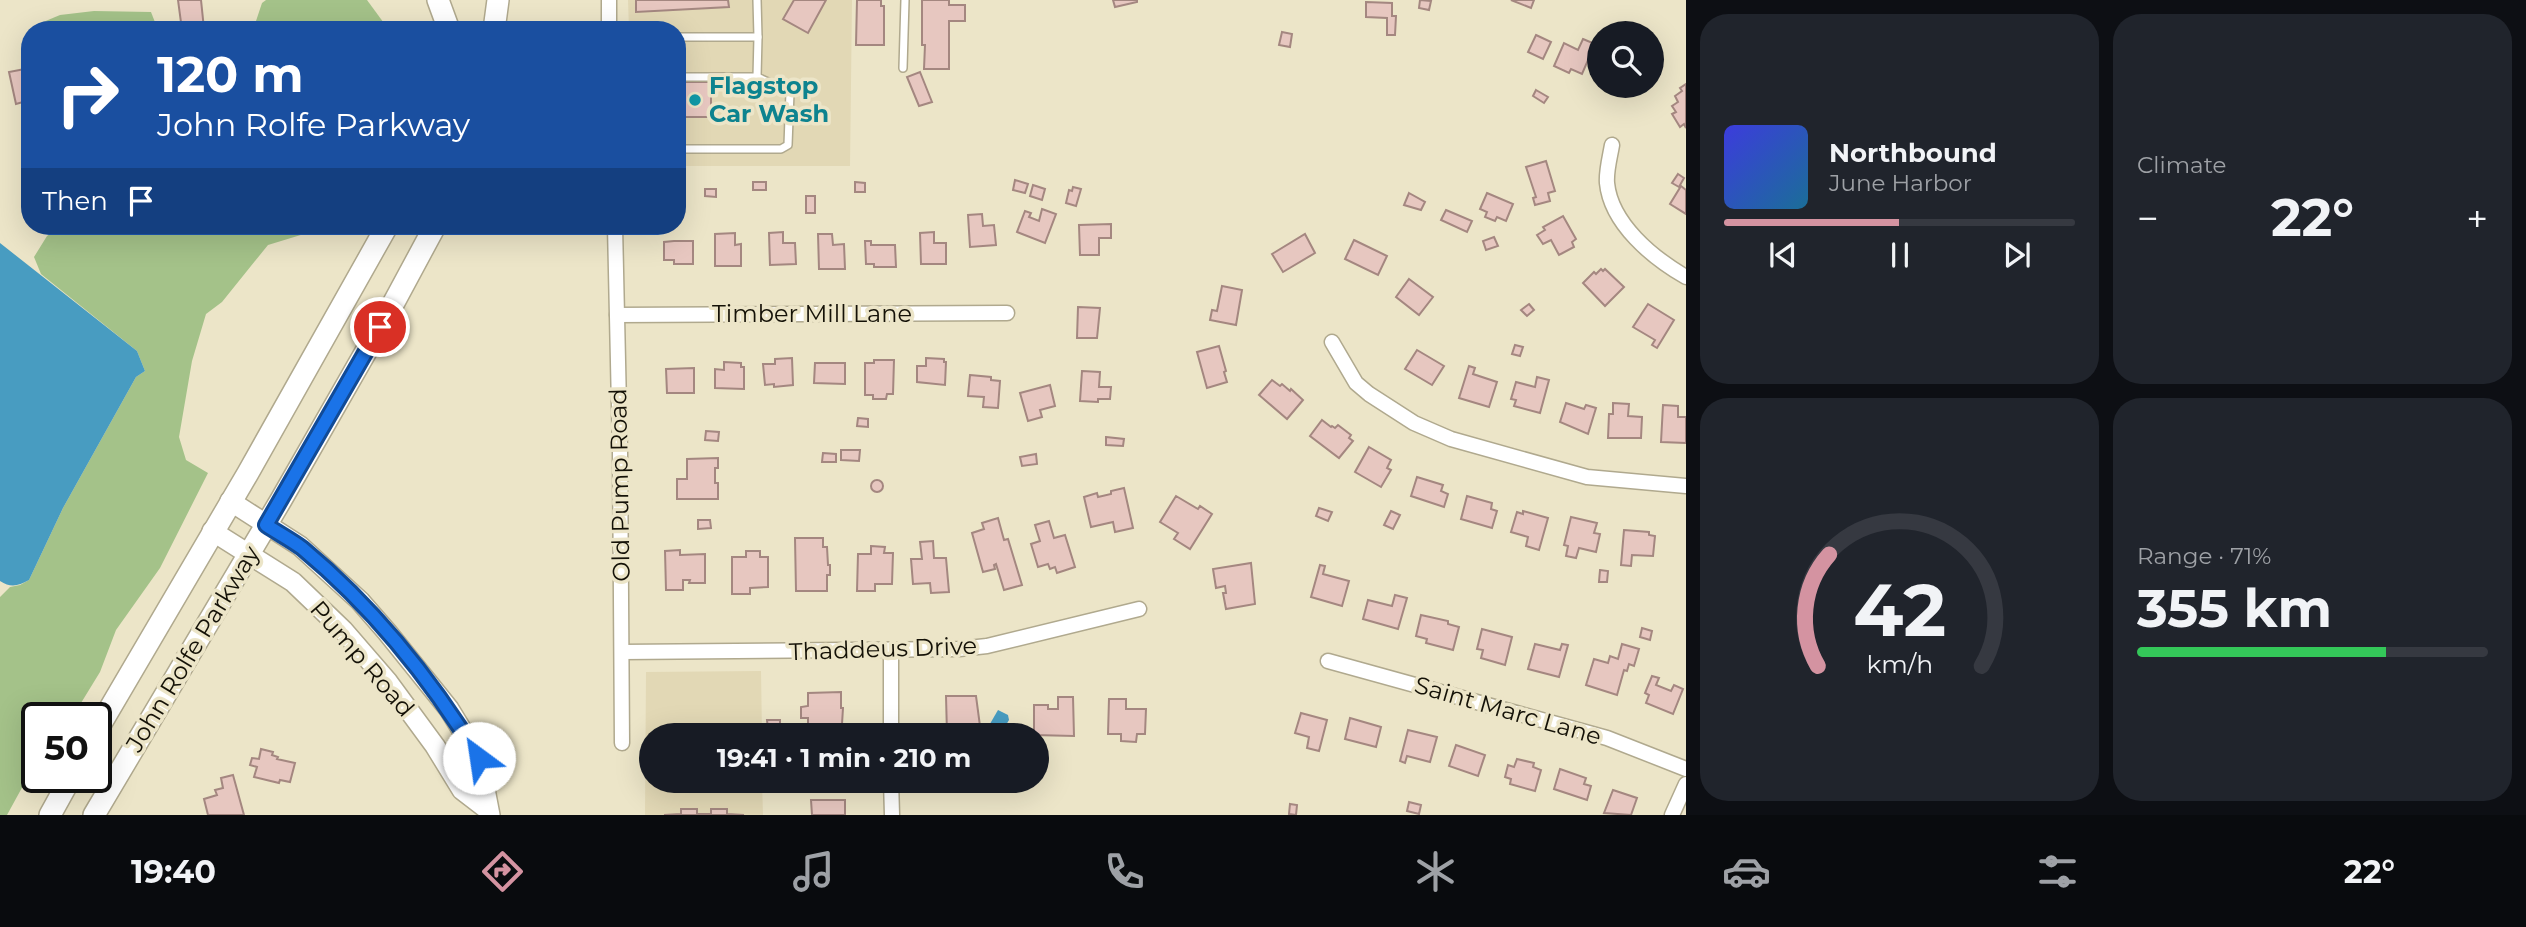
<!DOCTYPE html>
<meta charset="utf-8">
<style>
body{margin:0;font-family:Montserrat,sans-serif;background:#20242c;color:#f1f3f6;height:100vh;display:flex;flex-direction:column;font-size:26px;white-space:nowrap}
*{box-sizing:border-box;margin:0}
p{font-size:23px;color:#9ea1a6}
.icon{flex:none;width:38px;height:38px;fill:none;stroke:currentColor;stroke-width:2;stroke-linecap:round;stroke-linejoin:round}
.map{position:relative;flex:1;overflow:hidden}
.sheet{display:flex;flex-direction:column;gap:14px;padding:14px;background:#0d0f14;width:840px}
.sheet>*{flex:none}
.top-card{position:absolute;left:21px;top:21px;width:665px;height:214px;border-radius:28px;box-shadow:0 7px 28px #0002;background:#1a4fa0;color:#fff;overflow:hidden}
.tools{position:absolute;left:1587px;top:21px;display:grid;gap:14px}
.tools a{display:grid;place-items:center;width:77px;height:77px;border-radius:50%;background:#171b24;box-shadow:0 7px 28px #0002;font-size:35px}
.speed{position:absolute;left:21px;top:702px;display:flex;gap:14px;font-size:35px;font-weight:700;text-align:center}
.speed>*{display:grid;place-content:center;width:91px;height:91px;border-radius:50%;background:#171b24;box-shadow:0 7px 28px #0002;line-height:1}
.speed .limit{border:4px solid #111;border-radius:10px;background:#fff;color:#111}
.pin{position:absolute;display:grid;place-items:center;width:60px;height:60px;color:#fff;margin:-30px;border:4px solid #fff;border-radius:50%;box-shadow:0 2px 7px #0007}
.me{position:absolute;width:77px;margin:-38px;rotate:329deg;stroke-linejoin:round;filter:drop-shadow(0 0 5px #0008)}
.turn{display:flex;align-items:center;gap:24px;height:147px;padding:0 21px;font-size:32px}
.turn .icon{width:91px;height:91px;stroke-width:2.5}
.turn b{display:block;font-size:49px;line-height:60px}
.then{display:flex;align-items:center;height:66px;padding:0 21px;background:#0003;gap:14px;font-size:26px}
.big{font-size:52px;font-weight:700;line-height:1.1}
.sheet .widget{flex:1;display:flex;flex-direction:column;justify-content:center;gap:10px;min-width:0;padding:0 24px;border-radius:28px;background:#20242c}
.sheet .dial{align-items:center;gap:0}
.dial svg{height:182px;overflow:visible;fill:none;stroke:#363941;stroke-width:7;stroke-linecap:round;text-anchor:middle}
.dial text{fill:#f1f3f6;stroke:none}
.song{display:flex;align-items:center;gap:21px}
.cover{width:84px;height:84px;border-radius:10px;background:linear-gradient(135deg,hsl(240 70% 55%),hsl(200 70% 35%))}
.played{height:7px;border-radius:4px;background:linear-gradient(90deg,#d493a1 50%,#363941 50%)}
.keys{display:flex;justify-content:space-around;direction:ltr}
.heat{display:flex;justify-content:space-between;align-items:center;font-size:38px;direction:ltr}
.charge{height:10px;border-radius:5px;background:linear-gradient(90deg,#34c759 71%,#363941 0)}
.sheet .tiles{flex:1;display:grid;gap:14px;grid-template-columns:repeat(2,1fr)}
.trip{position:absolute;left:639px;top:723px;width:410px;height:70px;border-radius:35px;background:#171b24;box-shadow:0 7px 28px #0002;font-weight:700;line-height:70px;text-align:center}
.menu{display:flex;height:112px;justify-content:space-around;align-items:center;background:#090b0e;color:#9ea1a6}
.menu .icon{width:49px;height:49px}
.menu .active{color:#d493a1}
.menu b{font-size:32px;color:#f1f3f6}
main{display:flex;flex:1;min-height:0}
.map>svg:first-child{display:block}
</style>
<main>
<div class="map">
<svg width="1686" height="815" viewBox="0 0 1686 815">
<rect width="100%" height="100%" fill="#ece5c8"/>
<!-- built -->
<g fill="#e2d8b5">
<path d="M628,0H852L850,166H677V30H629Z"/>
<path d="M761,671L762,735H651V780L762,781L763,815H645L646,672Z"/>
</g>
<!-- green -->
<g fill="#a4c289">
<path d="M266,0H367L389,30H253L262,3Z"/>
<path d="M94,11L151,12L158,30H35L36,25L60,15Z"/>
<path d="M62,226H318L304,234L268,245L222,302L206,314L192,361L179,437L186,460L208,473L160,568L116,630L100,672L81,703L67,717L37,718V748L31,754L24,784L7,815H0V597L10,587L20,585L29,580L63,508L136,377L145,371L137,351L41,274L34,257L47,236Z"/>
</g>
<!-- water -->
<g fill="#489cc1">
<path d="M0,243L137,351L145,371L136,377L63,508L29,580C18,586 11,588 0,581Z"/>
<path d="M998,710L1008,715L1009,720L1000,735H991L987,729Z"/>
</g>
<!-- building -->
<g fill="#e7c7c0" stroke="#a48780" stroke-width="2">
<path d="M178,0H201L204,29L182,30Z"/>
<path d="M636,0H728L729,7L636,12Z"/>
<path d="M794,0H826L808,33L783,19Z"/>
<path d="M857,0H881V6H884V45H856Z"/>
<path d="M922,0H949V5H965V21H949V69H924L925,45H922Z"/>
<path d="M1113,0H1137V2L1115,7Z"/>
<path d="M1420,0L1431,1L1429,10L1419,8Z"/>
<path d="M1511,0H1534L1531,8Z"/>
<path d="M1366,2L1392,3V16H1396L1395,35H1387V18L1366,17Z"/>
<path d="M1282,32L1292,34L1290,47L1279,45Z"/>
<path d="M1536,35L1551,42L1543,59L1528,52Z"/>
<path d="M1583,39L1595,44L1582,74L1571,69L1569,73L1554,66L1564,43L1578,50Z"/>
<path d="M30,68V100L16,104L9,72Z"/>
<path d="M920,72L932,102L919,106L907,77Z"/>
<rect x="679" y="82" width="32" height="35"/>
<path d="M1686,84V128L1684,124L1680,127L1672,114L1676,112L1672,106L1678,102L1675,96L1682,91L1680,88Z"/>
<path d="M1536,90L1548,97L1544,103L1533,96Z"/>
<path d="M1546,161L1555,191L1548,193L1550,201L1535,205L1533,198L1536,197L1526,167Z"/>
<path d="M1678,174L1684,178L1679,187L1672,183Z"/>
<path d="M1015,180L1028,184L1025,193L1013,190Z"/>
<rect x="753" y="182" width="13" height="8"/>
<path d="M855,182L865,183V192H855Z"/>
<path d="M1033,185L1045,189L1042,200L1030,196Z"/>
<path d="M1681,186L1686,190V214L1670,204Z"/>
<path d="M1073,187L1081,189L1076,206L1066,203L1069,190L1072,191Z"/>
<path d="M705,189H716V197L705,196Z"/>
<path d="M1409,193L1425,202L1421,210L1404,205Z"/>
<path d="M1487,193L1513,204L1506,221L1497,217L1495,221L1485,217L1487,212L1480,209Z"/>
<rect x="806" y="196" width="9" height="17"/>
<path d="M1042,209L1056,214L1045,243L1017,232L1025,211L1031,213L1029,217L1039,221Z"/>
<path d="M1446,210L1472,221L1467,232L1441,220Z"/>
<path d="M982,214L983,226L994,225L996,245L970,247L968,215Z"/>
<path d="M1563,216L1576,239L1572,242L1574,247L1559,255L1551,240L1543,244L1537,235L1545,230L1543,227Z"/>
<path d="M1111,224V238H1099V255H1080L1079,225Z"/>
<path d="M783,232V243H795L796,264L770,265L769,233Z"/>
<path d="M934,232V243H946V264H921L920,233Z"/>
<path d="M735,233V245L741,244V266H715V234Z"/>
<path d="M818,234H832L833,245L844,244L845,269H819Z"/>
<path d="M1305,234L1315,253L1283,272L1272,254Z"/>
<path d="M1494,237L1498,246L1486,250L1483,241Z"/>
<path d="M1354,240L1387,256L1378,275L1345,259Z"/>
<path d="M674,241H693V264H674V260H664V242Z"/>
<path d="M865,241H871V245H895L896,267H874V264H866Z"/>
<path d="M1601,269L1603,271L1605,269L1624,287L1605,306L1583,283L1594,272L1596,274Z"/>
<path d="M1409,279L1433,297L1419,315L1396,297Z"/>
<path d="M1222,286L1242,290L1236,325L1210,320L1212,310L1217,311Z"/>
<path d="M1529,304L1534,310L1527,316L1521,310Z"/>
<path d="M1648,304L1674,320L1657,348L1652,345L1655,340L1633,327Z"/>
<path d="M1078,307L1100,308L1097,338H1077Z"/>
<path d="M1515,345L1523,347L1520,356L1512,354Z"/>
<path d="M1219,346L1226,371L1224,372L1227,382L1207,388L1197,352Z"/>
<path d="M1417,350L1444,366L1432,385L1405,369Z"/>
<path d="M792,358L793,385L774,387V384L765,385L763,364H775V359Z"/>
<path d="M926,358L944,359V362H946L945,385L917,382V366H926Z"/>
<path d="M874,360H894L893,394H887L886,399H873V395H865V363H874Z"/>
<path d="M724,362L741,363V367H744V389L715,388V369L724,370Z"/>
<path d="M815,363H845V384L814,383Z"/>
<path d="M1469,366L1475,368L1473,374L1497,382L1489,407L1459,398Z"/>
<path d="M694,368V393H667L666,369Z"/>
<path d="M1082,371L1100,372L1099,387H1111L1110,399H1098V402L1080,401Z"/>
<path d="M970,375L991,377V380L1000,381L998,408L983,407L984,397L968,396Z"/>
<path d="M1537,377L1549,380L1540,413L1514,406L1516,400L1511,399L1516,382L1535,387Z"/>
<path d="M1272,380L1280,386L1282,384L1290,391L1291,389L1303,400L1287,419L1259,395Z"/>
<path d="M1050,385L1055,406L1040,410L1042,417L1028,421L1020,393Z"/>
<path d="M1566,403L1584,409L1586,405L1596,408L1588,434L1560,422Z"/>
<path d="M1613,403L1629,404L1628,416L1642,417L1641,438H1608L1609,414H1613Z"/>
<path d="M1663,405L1678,406V417H1686V443L1661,442Z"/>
<path d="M858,418L868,419V427L857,426Z"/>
<path d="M1322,420L1331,427L1332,426L1335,428L1338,425L1351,435L1349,438L1353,441L1339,458L1310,436Z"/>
<path d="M706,431L719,432L718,441L705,440Z"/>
<path d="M1106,437L1124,439L1123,446L1106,445Z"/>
<path d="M1369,447L1391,460L1387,468L1391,470L1381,487L1355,472Z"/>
<path d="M841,450H860L859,461L841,460Z"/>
<path d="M823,453L836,454V462H822Z"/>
<path d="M1036,454L1037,464L1022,466L1020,457Z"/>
<path d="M718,458V468H715V483H718V499H677V479H687V459Z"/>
<path d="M1417,477L1443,485L1441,491L1448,494L1444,507L1411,496Z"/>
<circle cx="877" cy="486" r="6"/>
<path d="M1124,488L1133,528L1115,532L1113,522L1091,527L1084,497L1097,493L1098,497L1111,494V491Z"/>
<path d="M1176,496L1198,509L1200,506L1212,514L1190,549L1174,539L1178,533L1160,522Z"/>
<path d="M1467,496L1492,503L1491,509L1497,511L1492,528L1461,519Z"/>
<path d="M1319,508L1332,512L1328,521L1316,516Z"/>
<path d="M1391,511L1400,515L1393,529L1384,525Z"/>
<path d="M1523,511L1548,518L1539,550L1526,546L1528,537L1511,532L1517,512L1523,514Z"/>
<path d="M1571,517L1597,523L1594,533L1600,534L1596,552L1579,548L1576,558L1566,556L1568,546L1564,545Z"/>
<path d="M998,518L1004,540L1008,539L1022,585L1004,590L996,564L994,565L995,569L983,572L972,533L984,529L982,523Z"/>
<path d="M698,520H710L711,528L698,529Z"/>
<path d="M1049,521L1054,538L1065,535L1075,567L1057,573L1055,567L1050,569L1048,564L1038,567L1031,544L1040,541L1035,525Z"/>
<path d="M1624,530L1649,532V535L1655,536L1653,556L1632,555L1631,566L1621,565Z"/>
<path d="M795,538H823V547H827L828,565H830V575H827V591H796Z"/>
<path d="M933,541L934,558H946L949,592L931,593L930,583L913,584L911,559H922L920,542Z"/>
<path d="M871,546L885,547L884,553H893L892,584H875V591H857L858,554H871Z"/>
<path d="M680,550V555L705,554V583H689L690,580H683V590H666L665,551Z"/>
<path d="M746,551H760V557H768V587L750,588V594H732V557H746Z"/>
<path d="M1251,563L1255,604L1226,609L1223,593H1226L1225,586L1216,588L1213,569Z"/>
<path d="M1320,565L1325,566L1323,574L1349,581L1342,606L1311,597Z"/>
<path d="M1600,570L1608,571L1607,582H1599Z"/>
<path d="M1395,595L1407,598L1398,629L1363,619L1368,600L1392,606Z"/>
<path d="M1421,615L1448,621V624L1459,627L1453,650L1426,643L1427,639L1416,636Z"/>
<path d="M1642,628L1652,631L1650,640L1640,637Z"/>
<path d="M1482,629L1512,637L1505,665L1481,658L1483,650L1477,649Z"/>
<path d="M1535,644L1560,650L1562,644L1568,645L1559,677L1528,669Z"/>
<path d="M1622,644L1639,649L1634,666L1629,664L1627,671L1624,670L1617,695L1586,685L1594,659L1608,663L1610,656L1618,659Z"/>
<path d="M1652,676L1659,678L1656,685L1671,691L1674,685L1683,689L1673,714L1646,703L1649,695L1645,693Z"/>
<path d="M841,692V708H843L842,724L808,725V718H801V707L808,706V693Z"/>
<path d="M946,696H976L980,726L973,727V733L947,734Z"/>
<path d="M1058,697H1073L1074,736L1034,735V705H1048V709H1058Z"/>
<path d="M1109,699H1126V709H1146L1145,734H1137L1136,742L1121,741V734H1108Z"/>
<path d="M1301,713L1327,720L1319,751L1307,748L1309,737L1295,733Z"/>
<path d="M1350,718L1381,727L1376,747L1345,739Z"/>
<path d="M767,720H780V729H768Z"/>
<path d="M1408,730L1437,737L1430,762L1407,756L1405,763L1400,761Z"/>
<path d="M1456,745L1485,755L1478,776L1449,766Z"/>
<path d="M261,749L273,752L272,755L278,757L277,759L295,763L290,782L280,780L279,783L254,777L257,767L250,765L252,758L259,759Z"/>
<path d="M1517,759L1534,763L1533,767L1541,770L1535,791L1510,784L1511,779L1505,777L1508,765L1514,767Z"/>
<path d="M1560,769L1586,778L1584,784L1591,786L1587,800L1554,789Z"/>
<path d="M233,775L244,815H208L204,799L217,795L215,790L223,788L221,778Z"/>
<path d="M942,780H982L983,790L942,791Z"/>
<path d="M1613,790L1637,798L1631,815L1604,813Z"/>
<path d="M811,800H845V815H812Z"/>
<path d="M1409,802L1421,805L1419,814L1407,811Z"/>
<path d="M1290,804L1297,805L1296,815L1289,814Z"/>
<path d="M681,809H697V814H711V809H727V814L744,815H664L681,814Z"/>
</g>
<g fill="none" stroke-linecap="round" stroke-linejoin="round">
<defs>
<g id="service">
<path d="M677,37H758L757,0"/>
<path d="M903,68L905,0"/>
<path d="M677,77H757L790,92L788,145L781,149H677"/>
<path d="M757,77L758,37"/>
</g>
<g id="minor">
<path d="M609,0V30"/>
<path d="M1612,145C1610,157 1606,171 1607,183C1611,224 1653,258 1686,277"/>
<path d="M615,226L620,452L622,743"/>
<path d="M617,315L1007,313"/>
<path d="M1332,342L1356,383L1369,394L1414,423L1451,439L1587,477L1686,486"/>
<path d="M891,651V735"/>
<path d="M622,652L959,649L987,646L1139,609"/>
<path d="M1328,661L1607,738L1686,769"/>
<path d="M891,780L892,815"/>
<path d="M1672,815L1686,784"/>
</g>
<g id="secondary">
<path d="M230,501L300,546L360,601L387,632L449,709L479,758L490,815"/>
<path d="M212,531L293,582L343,630L388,682L435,746L462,790L488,810"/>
</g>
<g id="primary">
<path d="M438,0L449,30"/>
<path d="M494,30L498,0"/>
<path d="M96,732L248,473L387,226"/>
<path d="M50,815L71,777"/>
<path d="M94,815L281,500L392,306L435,226"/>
</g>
</defs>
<!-- service casing -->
<use href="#service" stroke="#b0a98e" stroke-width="10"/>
<!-- minor casing -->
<use href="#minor" stroke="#b0a98e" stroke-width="17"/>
<!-- secondary casing -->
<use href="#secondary" stroke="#b0a98e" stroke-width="22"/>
<!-- primary casing -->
<use href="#primary" stroke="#b0a98e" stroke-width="24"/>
<!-- service -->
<use href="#service" stroke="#fff" stroke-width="7"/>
<!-- minor -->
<use href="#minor" stroke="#fff" stroke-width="14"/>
<!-- secondary -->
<use href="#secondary" stroke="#fff" stroke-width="19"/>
<!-- primary -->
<use href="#primary" stroke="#fff" stroke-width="21"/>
</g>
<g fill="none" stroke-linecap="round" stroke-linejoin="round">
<defs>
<path id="route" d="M380,327L266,525C278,533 291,540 302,548C373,607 431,679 479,758"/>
</defs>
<!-- route casing -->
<use href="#route" stroke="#114b97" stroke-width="18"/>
<!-- route -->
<use href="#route" stroke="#1a73e8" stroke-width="12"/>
</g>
<!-- markers -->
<circle fill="#0f9aa8" stroke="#ece5c8" stroke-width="2.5" cx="695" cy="100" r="7"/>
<g text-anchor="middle" stroke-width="7" stroke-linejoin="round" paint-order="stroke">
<!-- culture labels -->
<g font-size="24" font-weight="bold" fill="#0d838f" stroke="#ece5c8" text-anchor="start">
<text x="709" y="94">Flagstop<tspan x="709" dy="28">Car Wash</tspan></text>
</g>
<!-- street labels -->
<g font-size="24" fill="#141107" stroke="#ece5c8">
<text x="812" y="322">Timber Mill Lane</text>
<text transform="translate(620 485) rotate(-91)" y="8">Old Pump Road</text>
<text transform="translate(193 649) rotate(-59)" y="8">John Rolfe Parkway</text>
<text transform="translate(883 649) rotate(-2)" y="8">Thaddeus Drive</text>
<text transform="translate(362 659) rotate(49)" y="8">Pump Road</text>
<text transform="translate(1508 711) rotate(16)" y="8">Saint Marc Lane</text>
</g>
</g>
</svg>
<div class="tools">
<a><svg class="icon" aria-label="search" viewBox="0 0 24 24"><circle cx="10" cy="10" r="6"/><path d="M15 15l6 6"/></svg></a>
</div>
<div class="speed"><div class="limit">50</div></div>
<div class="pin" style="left:380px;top:327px;background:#d93025"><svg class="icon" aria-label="arrive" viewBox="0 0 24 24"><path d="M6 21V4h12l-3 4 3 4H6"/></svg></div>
<svg class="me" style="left:479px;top:758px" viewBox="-20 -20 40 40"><circle r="19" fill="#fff"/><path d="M0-13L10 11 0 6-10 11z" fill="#1a73e8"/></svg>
<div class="trip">19:41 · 1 min · 210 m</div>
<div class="top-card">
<div class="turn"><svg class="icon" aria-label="right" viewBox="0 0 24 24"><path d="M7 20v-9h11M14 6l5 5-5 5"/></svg><div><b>120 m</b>John Rolfe Parkway</div></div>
<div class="then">Then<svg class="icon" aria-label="arrive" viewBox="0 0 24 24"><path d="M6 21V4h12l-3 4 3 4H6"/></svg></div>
</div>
</div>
<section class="sheet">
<div class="tiles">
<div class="widget">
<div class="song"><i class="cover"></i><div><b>Northbound</b><p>June Harbor</p></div></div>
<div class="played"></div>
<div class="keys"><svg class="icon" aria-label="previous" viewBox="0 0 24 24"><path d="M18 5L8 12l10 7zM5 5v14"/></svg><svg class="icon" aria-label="pause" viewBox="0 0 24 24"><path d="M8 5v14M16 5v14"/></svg><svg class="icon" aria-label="next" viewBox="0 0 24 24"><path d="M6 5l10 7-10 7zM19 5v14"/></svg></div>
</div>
<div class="widget"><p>Climate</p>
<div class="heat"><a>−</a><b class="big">22°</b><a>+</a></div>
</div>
<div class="widget dial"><svg viewBox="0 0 100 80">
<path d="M14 69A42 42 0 1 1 86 69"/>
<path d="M14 69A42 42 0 0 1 19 20" stroke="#d493a1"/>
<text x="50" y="56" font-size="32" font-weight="700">42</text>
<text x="50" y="72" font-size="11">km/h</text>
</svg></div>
<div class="widget"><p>Range · 71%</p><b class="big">355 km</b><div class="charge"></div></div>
</div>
</section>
</main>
<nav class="menu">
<b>19:40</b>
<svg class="icon active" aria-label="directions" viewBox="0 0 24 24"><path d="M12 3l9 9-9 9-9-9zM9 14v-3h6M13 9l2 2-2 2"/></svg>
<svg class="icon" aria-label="music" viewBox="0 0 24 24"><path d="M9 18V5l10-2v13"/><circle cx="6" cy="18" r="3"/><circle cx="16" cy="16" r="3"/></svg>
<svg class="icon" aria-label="phone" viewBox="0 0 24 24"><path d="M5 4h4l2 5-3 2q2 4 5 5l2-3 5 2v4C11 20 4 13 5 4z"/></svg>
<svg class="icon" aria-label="climate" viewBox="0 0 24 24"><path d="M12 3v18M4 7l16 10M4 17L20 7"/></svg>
<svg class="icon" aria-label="car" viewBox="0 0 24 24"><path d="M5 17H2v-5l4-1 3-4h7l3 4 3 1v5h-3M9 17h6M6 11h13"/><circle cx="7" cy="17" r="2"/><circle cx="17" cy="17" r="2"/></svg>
<svg class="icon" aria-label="filters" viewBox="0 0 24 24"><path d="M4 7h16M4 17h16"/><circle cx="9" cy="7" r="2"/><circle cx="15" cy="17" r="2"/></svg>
<b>22°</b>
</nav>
